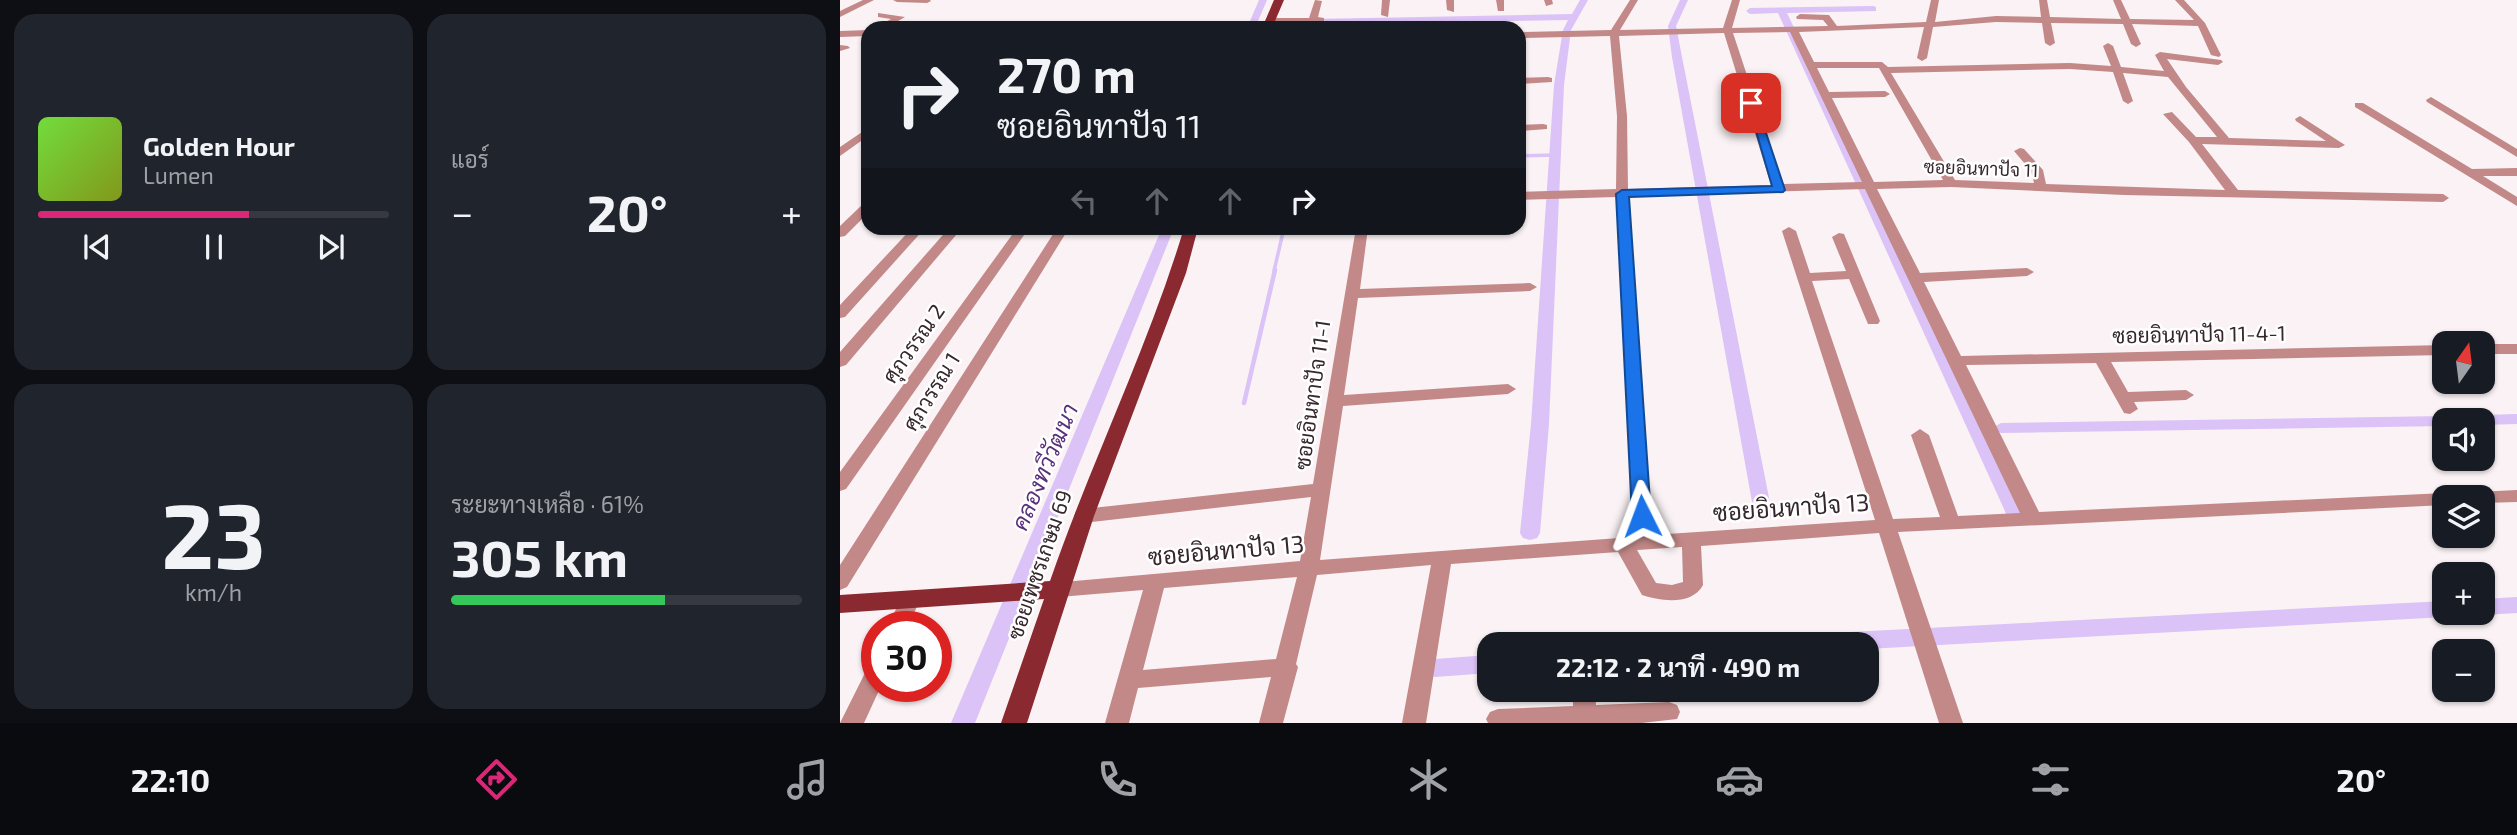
<!DOCTYPE html>
<html lang="th">
<meta charset="utf-8">
<style>
body{margin:0;font-family:"Exo 2",Sarabun,sans-serif;background:#20242c;color:#f1f3f6;height:100vh;display:flex;flex-direction:column;font-size:26px;white-space:nowrap}
*{box-sizing:border-box;margin:0}
p{font-size:23px;color:#9ea1a6}
.icon{flex:none;width:38px;height:38px;fill:none;stroke:currentColor;stroke-width:2;stroke-linecap:round;stroke-linejoin:round}
.map{position:relative;flex:1;overflow:hidden}
.side{display:flex;flex-direction:column;gap:14px;padding:14px;background:#0d0f14;width:840px}
.side>*{flex:none}
.top-card{position:absolute;left:21px;top:21px;width:665px;height:214px;border-radius:21px;box-shadow:0 2px 5px #0004;background:#171b24;color:#f1f3f6;overflow:hidden}
.needle{width:46px;rotate:14deg}
.tools{position:absolute;left:1592px;top:331px;display:grid;gap:14px}
.tools a{display:grid;place-items:center;width:63px;height:63px;border-radius:14px;background:#171b24;box-shadow:0 2px 5px #0004;font-size:35px}
.speed{position:absolute;left:21px;top:611px;display:flex;gap:14px;font-size:35px;font-weight:700;text-align:center}
.speed>*{display:grid;place-content:center;width:91px;height:91px;border-radius:50%;background:#171b24;box-shadow:0 2px 5px #0004;line-height:1}
.speed .limit{border:10px solid #d22;background:#fff;color:#111}
.pin{position:absolute;display:grid;place-items:center;width:60px;height:60px;color:#fff;margin:-30px;border-radius:14px;box-shadow:0 4px 10px #0006}
.me{position:absolute;width:77px;margin:-38px;rotate:357deg;stroke-linejoin:round;filter:drop-shadow(0 0 5px #0008)}
.turn{display:flex;align-items:center;gap:24px;height:147px;padding:0 21px;font-size:32px}
.turn .icon{width:91px;height:91px;stroke-width:2.5}
.turn b{display:block;font-size:49px;line-height:60px}
.lanes{display:flex;align-items:center;height:66px;padding:0 21px;background:#0003;justify-content:center;gap:35px;direction:ltr}
.lanes .off{opacity:.35}
.big{font-size:52px;font-weight:700;line-height:1.1}
.side .widget{flex:1;display:flex;flex-direction:column;justify-content:center;gap:10px;min-width:0;padding:0 24px;border-radius:21px;background:#20242c}
.side .dial{align-items:center;gap:0}
.dial b{font-size:91px;line-height:1}
.song{display:flex;align-items:center;gap:21px}
.cover{width:84px;height:84px;border-radius:10px;background:linear-gradient(135deg,hsl(100 70% 55%),hsl(70 70% 35%))}
.played{height:7px;border-radius:4px;background:linear-gradient(90deg,#db2777 60%,#363941 60%)}
.keys{display:flex;justify-content:space-around;direction:ltr}
.heat{display:flex;justify-content:space-between;align-items:center;font-size:38px;direction:ltr}
.charge{height:10px;border-radius:5px;background:linear-gradient(90deg,#34c759 61%,#363941 0)}
.side .tiles{flex:1;display:grid;gap:14px;grid-template-columns:repeat(2,1fr)}
.trip{position:absolute;left:637px;top:632px;width:402px;height:70px;border-radius:21px;background:#171b24;box-shadow:0 2px 5px #0004;font-weight:700;line-height:70px;text-align:center}
.menu{display:flex;height:112px;justify-content:space-around;align-items:center;background:#090b0e;color:#9ea1a6}
.menu .icon{width:49px;height:49px}
.menu .active{color:#db2777}
.menu b{font-size:32px;color:#f1f3f6}
main{display:flex;flex:1;min-height:0}
.map>svg:first-child{display:block}
</style>
<main>
<section class="side">
<div class="tiles">
<div class="widget">
<div class="song"><i class="cover"></i><div><b>Golden Hour</b><p>Lumen</p></div></div>
<div class="played"></div>
<div class="keys"><svg class="icon" aria-label="previous" viewBox="0 0 24 24"><path d="M18 5L8 12l10 7zM5 5v14"/></svg><svg class="icon" aria-label="pause" viewBox="0 0 24 24"><path d="M8 5v14M16 5v14"/></svg><svg class="icon" aria-label="next" viewBox="0 0 24 24"><path d="M6 5l10 7-10 7zM19 5v14"/></svg></div>
</div>
<div class="widget"><p>แอร์</p>
<div class="heat"><a>−</a><b class="big">20°</b><a>+</a></div>
</div>
<div class="widget dial"><b>23</b><p>km/h</p></div>
<div class="widget"><p>ระยะทางเหลือ · 61%</p><b class="big">305 km</b><div class="charge"></div></div>
</div>
</section>
<div class="map">
<svg width="1677" height="723" viewBox="0 0 1677 723">
<rect width="100%" height="100%" fill="#faf2f4"/>
<g fill="none" stroke-linecap="round" stroke-linejoin="round">
<!-- stream-far1 -->
<g stroke="#dbc2f7" stroke-width="3.5">
<path d="M679,156L715,155"/>
<path d="M434,271L444,228"/>
</g>
<!-- stream -->
<path stroke="#dbc2f7" stroke-width="4.5" d="M404,403L435,270"/>
<!-- canal -->
<g fill="#dbc2f7" fill-rule="evenodd">
<path d="M419,0H427L415,28H407Z"/>
<path d="M740,0H748L731,30L724,85L709,424L700,533L697,538L690,540L683,538L680,533L691,424L714,85L723,30L728,20L474,25L470,22L474,19L732,14Z"/>
<path d="M840,0H848L836,26L842,57L932,513L930,518H916L914,513L832,57L828,26Z"/>
<path d="M1033,6L1036,7V11L947,13L1182,509L1180,514H1166L1164,509L938,13L910,14L906,11L910,8Z"/>
<path d="M322,228H334L135,723H111Z"/>
<path d="M1677,414V424L1643,425V420H1635L1643,415Z"/>
<path d="M1605,416L1613,420H1605V426L1161,433L1152,428L1161,423Z"/>
<path d="M1677,597V613L1643,615L1636,612H1643V599Z"/>
<path d="M1605,601V612H1614L1605,617L1027,649V644H941L944,638L952,635Z"/>
<path d="M649,655V673L595,677L587,674L584,668L587,662L595,659Z"/>
</g>
<!-- minor -->
<g fill="#c28988" fill-rule="evenodd">
<path d="M23,0H34L0,17V11Z"/>
<path d="M53,0H90L91,1L87,3L57,2Z"/>
<path d="M475,0L482,1L478,17L484,18V22L433,24L429,27L280,28L284,25L426,21L430,18H469Z"/>
<path d="M542,0H550L548,17L541,15Z"/>
<path d="M606,0H614V12L607,10Z"/>
<path d="M656,0H664V11H658Z"/>
<path d="M704,0H712L713,4L706,6Z"/>
<path d="M790,0H798L780,30L883,28L892,0H900L892,28L988,26L983,20L957,19L956,17L960,14L989,15L997,26L1086,22L1091,0H1099L1095,22L1156,16L1201,17L1199,0H1207L1210,17L1281,19L1273,0H1281L1290,19L1354,20L1335,0H1344L1365,23L1381,55L1379,57L1371,55L1358,26L1292,24L1301,44L1296,47L1291,44L1283,24L1211,23L1215,43L1210,46L1205,43L1202,23L1156,22L1093,27L1087,58L1082,61L1077,58L1084,27L959,32L974,62H1042L1048,67L1230,63L1271,66L1263,46L1268,43L1273,46L1281,67L1324,71L1315,55L1320,52L1381,60L1383,62L1378,65L1327,59L1346,87L1389,138L1486,141L1456,121L1455,119L1460,116L1505,145L1499,148L1362,144L1398,190L1603,194L1609,198L1603,202L1284,195L1111,187L1037,189L1080,273L1187,268L1194,272L1187,276L1084,282L1121,356L1605,345V355L1271,362L1288,392L1346,390L1354,395L1346,400L1294,402L1298,409L1290,414L1284,413L1256,363L1126,365L1199,512L1605,493L1613,497H1605V505L1058,532L1123,723H1099L1039,533L861,546L863,585C852,606 820,601 802,595L778,552L611,564L586,723H562L591,565L477,575L456,664L458,667L443,723H419L431,677L298,688L289,723H265L303,590L219,597L212,595L209,589L212,583L460,561L471,497L243,523L236,521L234,516L236,511L243,509L473,484L516,228H528L520,289L690,283L697,287L690,291L518,298L504,395L668,384L676,389L668,394L503,406L480,560L793,537L776,197L679,200V192L776,189L777,116L770,36L679,38V32L771,30ZM950,32L1022,182L943,184L893,33ZM884,33L931,185L788,189L787,116L779,36ZM977,68H1039L1103,180L1034,182L992,98L1045,97L1050,94L1045,91L989,92ZM1230,69L1273,72L1283,101L1288,104L1293,101L1283,73L1328,77L1377,137H1356L1332,112L1323,114L1349,142L1385,190L1206,184L1203,170L1184,149L1180,148L1174,151L1191,171L1194,183L1115,180L1051,73ZM1025,189L1180,513L1118,516L1089,435L1080,429L1071,435L1100,517L1053,519L972,281L1009,279L1028,324H1038L1040,321L1004,234L999,233L992,237L1006,271L970,273L956,231L949,227L942,231L1035,520L812,535L788,196ZM842,547L843,582L832,585L816,583L797,550ZM457,577L436,659L303,670L324,588Z"/>
<path d="M38,13L65,17L46,28H35L51,19L38,17Z"/>
<path d="M28,30V36L0,37V31Z"/>
<path d="M0,45L8,46L10,48L0,51Z"/>
<path d="M708,77L712,78V82L679,84V78Z"/>
<path d="M1591,97L1677,149V157L1587,102L1586,100Z"/>
<path d="M1515,103H1523L1632,169L1677,168V176H1643L1677,197V206L1515,107Z"/>
<path d="M703,124L707,125V129L679,131V125Z"/>
<path d="M28,128V136L0,156V147Z"/>
<path d="M28,202V213L5,236L0,237V226L24,203Z"/>
<path d="M72,228H85L5,317L0,318V305Z"/>
<path d="M109,228H122L6,365L0,367V352Z"/>
<path d="M177,228H189L6,489L0,491V472Z"/>
<path d="M217,228H229L7,587L0,590V565Z"/>
<rect x="1643" y="344" width="34" height="10"/>
<path d="M1677,490V502L1643,503V497H1634L1636,492Z"/>
<path d="M70,592L77,594L80,600L68,626H48L63,594Z"/>
<path d="M37,662V686H41L24,723H0L29,665Z"/>
<path d="M733,690H755L756,705L829,702L837,705L840,712L837,719L802,723H648L646,719L650,712L658,709L733,706Z"/>
</g>
<!-- major -->
<g fill="#8b2931" fill-rule="evenodd">
<path d="M434,0H444L432,28H422Z"/>
<path d="M344,228H358L346,273L254,516L187,723H161L204,599L0,613V595L210,581C251,462 308,348 344,228Z"/>
</g>
</g>
<!-- route -->
<path fill="#1a73e8" stroke="#114b97" stroke-width="2" d="M907,100L916,103L945,190L943,192L789,197L811,516L808,521H795L792,516L776,194L782,190L932,186Z"/>
<g text-anchor="middle" stroke-width="5" stroke-linejoin="round" paint-order="stroke">
<!-- far-street labels -->
<g font-size="18" fill="#36272d" stroke="#fff">
<text transform="translate(1141 169) rotate(2)" y="6">ซอยอินทาปัจ 11</text>
</g>
<!-- street labels -->
<g font-size="21" fill="#36272d" stroke="#fff">
<text transform="translate(1359 335) rotate(-1)" y="7">ซอยอินทาปัจ 11-4-1</text>
<text transform="translate(74 344) rotate(-55)" y="7">ศุภวรรณ 2</text>
<text transform="translate(92 392) rotate(-58)" y="7">ศุภวรรณ 1</text>
<text transform="translate(473 395) rotate(-82)" y="7">ซอยอินทาปัจ 11-1</text>
<text transform="translate(200 565) rotate(-71)" y="7">ซอยเพชรเกษม 69</text>
</g>
<!-- water labels -->
<g font-size="23" font-style="italic" fill="#59307c" stroke="#fff">
<text transform="translate(205 467) rotate(-67)" y="8">คลองทวีวัฒนา</text>
</g>
<!-- near-street labels -->
<g font-size="24" fill="#36272d" stroke="#fff">
<text transform="translate(951 508) rotate(-4)" y="8">ซอยอินทาปัจ 13</text>
<text transform="translate(386 551) rotate(-5)" y="8">ซอยอินทาปัจ 13</text>
</g>
</g>
</svg>
<div class="tools">
<a><svg class="needle" viewBox="-14 -14 28 28"><path d="M0-13l5 13h-10z" fill="#e53935"/><path d="M0 13l5-13h-10z" fill="#9ea1a6"/></svg></a>
<a><svg class="icon" aria-label="sound" viewBox="0 0 24 24"><path d="M4 9h4l5-4v14l-5-4H4zM17 9q2 3 0 6"/></svg></a>
<a><svg class="icon" aria-label="layers" viewBox="0 0 24 24"><path d="M12 4l9 5-9 5-9-5zM3 14l9 5 9-5"/></svg></a>
<a>+</a>
<a>−</a>
</div>
<div class="speed"><div class="limit">30</div></div>
<div class="pin" style="left:911px;top:103px;background:#d93025"><svg class="icon" aria-label="arrive" viewBox="0 0 24 24"><path d="M6 21V4h12l-3 4 3 4H6"/></svg></div>
<svg class="me" style="left:802px;top:516px" viewBox="-20 -20 40 40"><path d="M0-17L14 15 0 8-14 15z" fill="#1a73e8" stroke="#fff" stroke-width="4"/></svg>
<div class="trip">22:12 · 2 นาที · 490 m</div>
<div class="top-card">
<div class="turn"><svg class="icon" aria-label="right" viewBox="0 0 24 24"><path d="M7 20v-9h11M14 6l5 5-5 5"/></svg><div><b>270 m</b>ซอยอินทาปัจ 11</div></div>
<div class="lanes"><svg class="icon off" aria-label="left" viewBox="0 0 24 24"><path d="M17 20v-9H6M10 6l-5 5 5 5"/></svg><svg class="icon off" aria-label="ahead" viewBox="0 0 24 24"><path d="M12 20V5M6 11l6-6 6 6"/></svg><svg class="icon off" aria-label="ahead" viewBox="0 0 24 24"><path d="M12 20V5M6 11l6-6 6 6"/></svg><svg class="icon" aria-label="right" viewBox="0 0 24 24"><path d="M7 20v-9h11M14 6l5 5-5 5"/></svg></div>
</div>
</div>
</main>
<nav class="menu">
<b>22:10</b>
<svg class="icon active" aria-label="directions" viewBox="0 0 24 24"><path d="M12 3l9 9-9 9-9-9zM9 14v-3h6M13 9l2 2-2 2"/></svg>
<svg class="icon" aria-label="music" viewBox="0 0 24 24"><path d="M9 18V5l10-2v13"/><circle cx="6" cy="18" r="3"/><circle cx="16" cy="16" r="3"/></svg>
<svg class="icon" aria-label="phone" viewBox="0 0 24 24"><path d="M5 4h4l2 5-3 2q2 4 5 5l2-3 5 2v4C11 20 4 13 5 4z"/></svg>
<svg class="icon" aria-label="climate" viewBox="0 0 24 24"><path d="M12 3v18M4 7l16 10M4 17L20 7"/></svg>
<svg class="icon" aria-label="car" viewBox="0 0 24 24"><path d="M5 17H2v-5l4-1 3-4h7l3 4 3 1v5h-3M9 17h6M6 11h13"/><circle cx="7" cy="17" r="2"/><circle cx="17" cy="17" r="2"/></svg>
<svg class="icon" aria-label="filters" viewBox="0 0 24 24"><path d="M4 7h16M4 17h16"/><circle cx="9" cy="7" r="2"/><circle cx="15" cy="17" r="2"/></svg>
<b>20°</b>
</nav>
